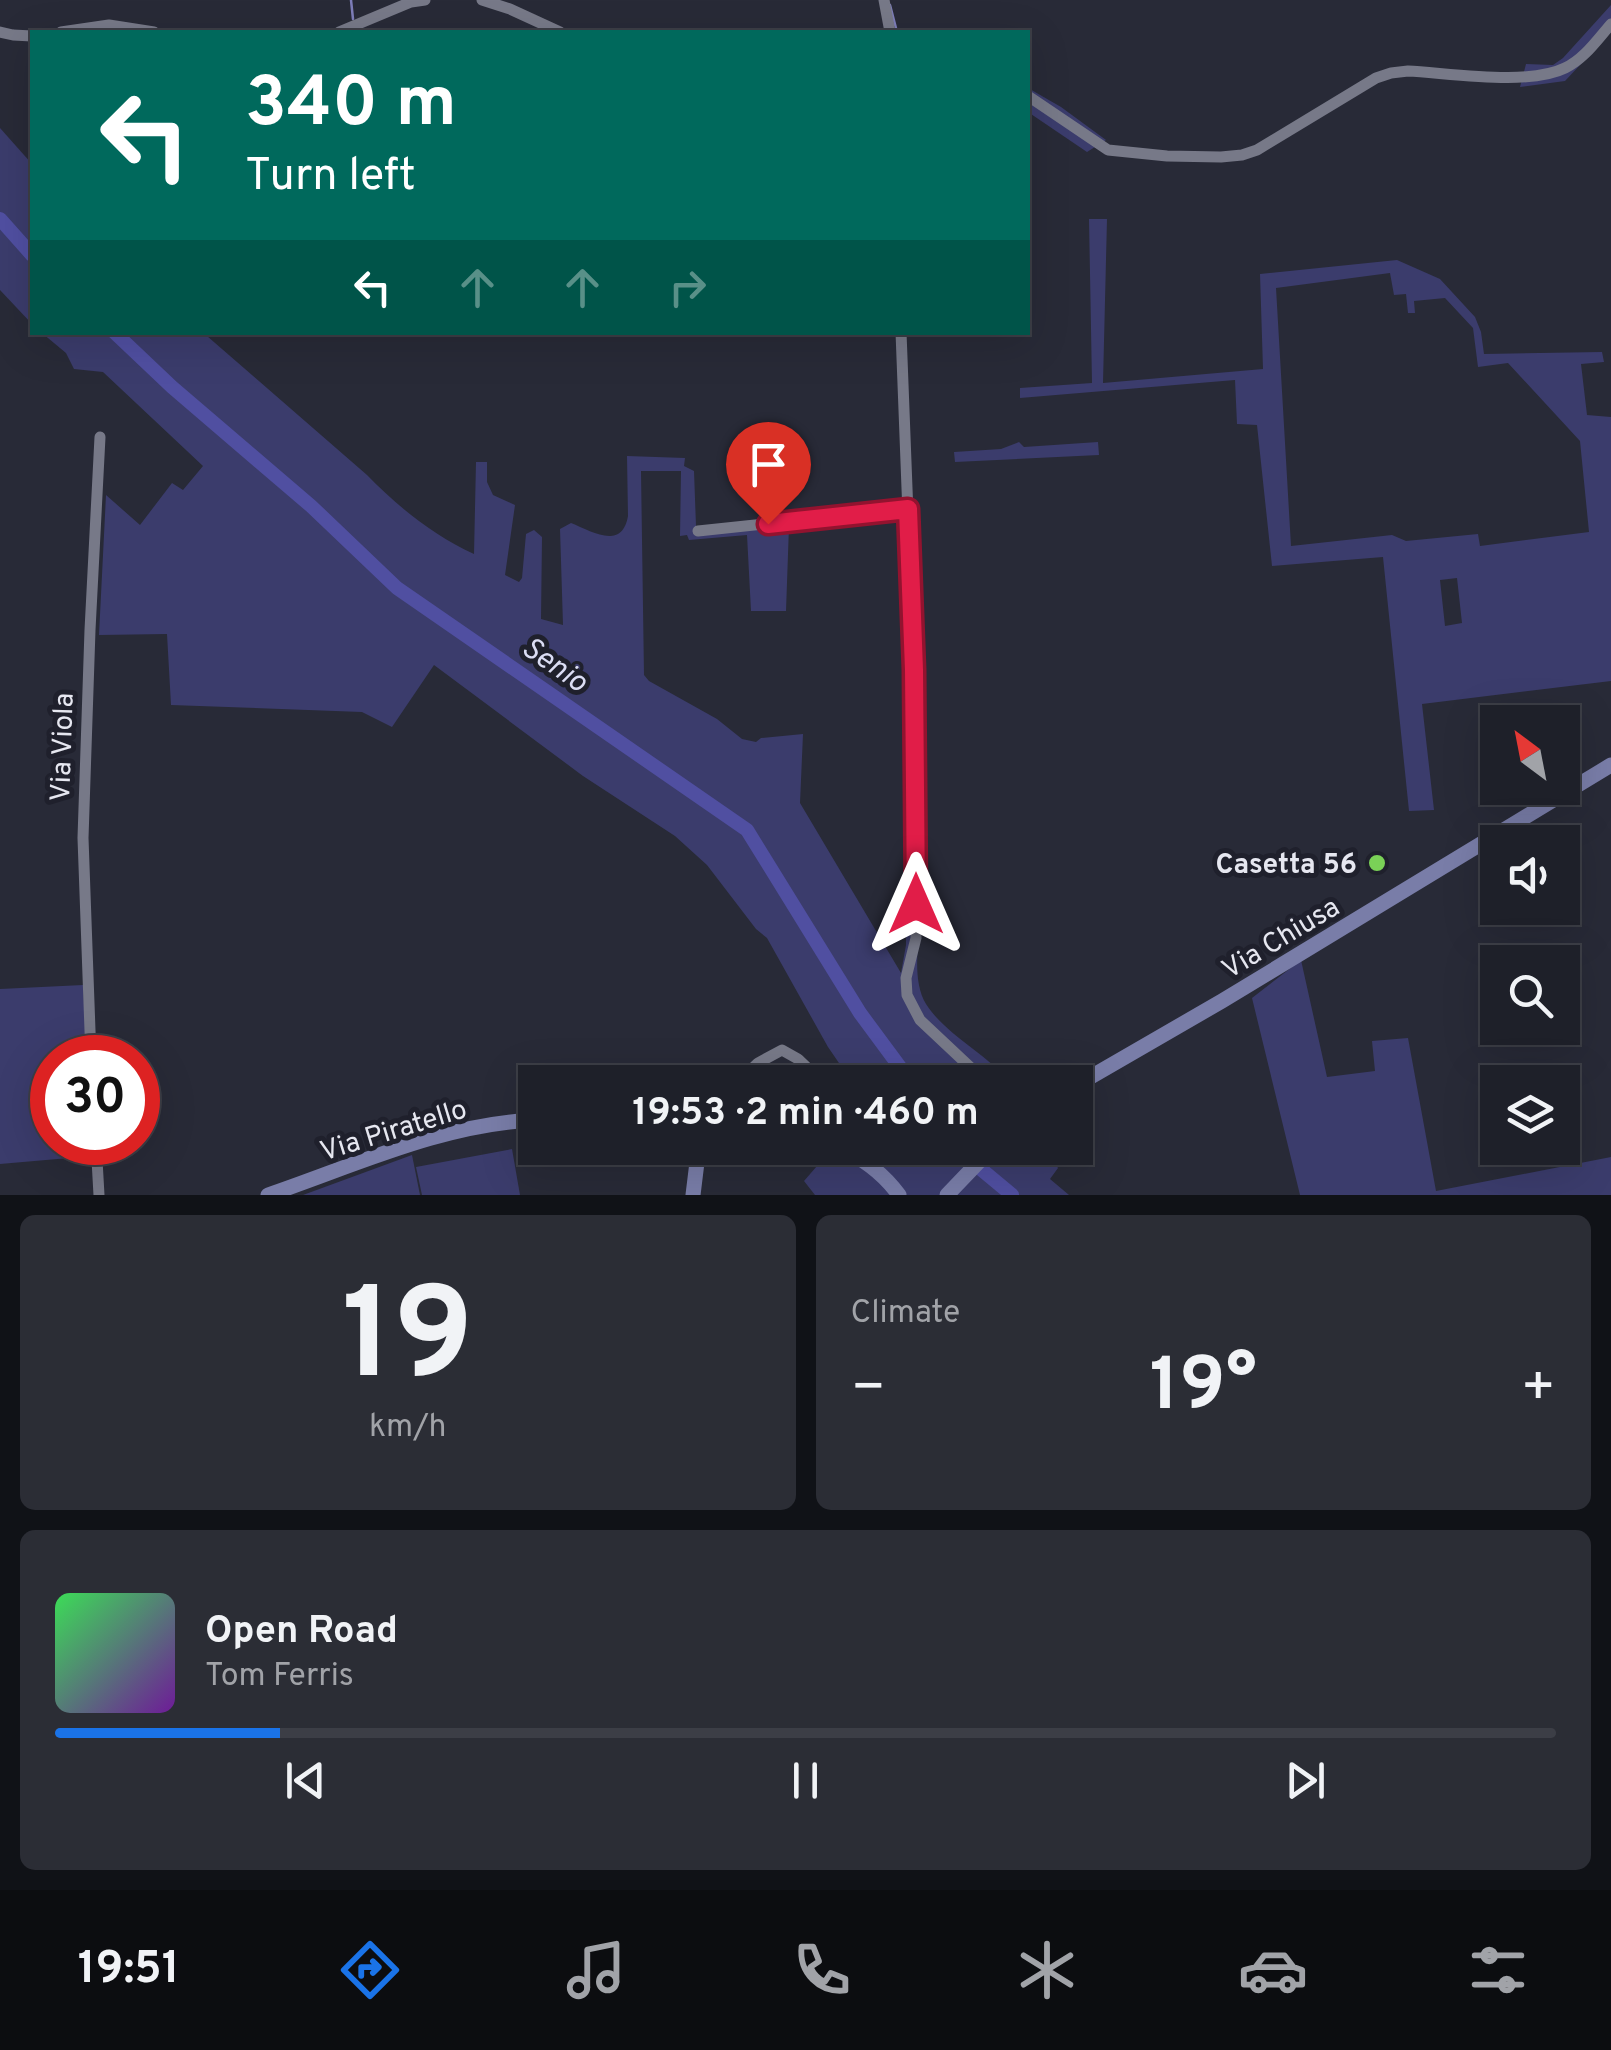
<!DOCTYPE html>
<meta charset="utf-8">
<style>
body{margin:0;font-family:Overpass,sans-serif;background:#2b2d35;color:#f1f3f6;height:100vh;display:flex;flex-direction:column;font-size:38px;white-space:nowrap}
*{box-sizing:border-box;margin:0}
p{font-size:32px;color:#a1a3a8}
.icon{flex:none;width:55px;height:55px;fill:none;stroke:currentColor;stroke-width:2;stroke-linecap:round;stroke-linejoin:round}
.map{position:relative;height:1195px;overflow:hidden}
.panel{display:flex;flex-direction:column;gap:20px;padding:20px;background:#101217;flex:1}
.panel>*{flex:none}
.hud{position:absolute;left:30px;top:30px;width:1000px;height:305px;border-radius:0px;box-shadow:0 10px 40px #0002,0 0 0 2px #3c3e46;background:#00695c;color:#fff;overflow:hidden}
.needle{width:65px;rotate:328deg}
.fabs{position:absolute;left:1480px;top:705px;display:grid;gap:20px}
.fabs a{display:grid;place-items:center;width:100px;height:100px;border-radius:0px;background:#1e2029;box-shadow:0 10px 40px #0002,0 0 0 2px #3c3e46;font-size:50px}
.speed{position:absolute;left:30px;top:1035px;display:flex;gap:20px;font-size:50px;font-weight:700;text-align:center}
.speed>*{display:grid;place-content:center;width:130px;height:130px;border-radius:50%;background:#1e2029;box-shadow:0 10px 40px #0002,0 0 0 2px #3c3e46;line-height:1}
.speed .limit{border:15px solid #d22;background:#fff;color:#111}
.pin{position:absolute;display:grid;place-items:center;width:85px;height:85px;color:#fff;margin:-102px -42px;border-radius:50% 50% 50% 0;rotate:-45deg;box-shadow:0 0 10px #0007}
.pin .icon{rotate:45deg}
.me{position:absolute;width:110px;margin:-55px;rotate:0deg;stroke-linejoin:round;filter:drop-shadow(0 0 8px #0008)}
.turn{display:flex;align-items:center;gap:35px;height:210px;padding:0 50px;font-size:45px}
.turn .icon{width:130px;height:130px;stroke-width:2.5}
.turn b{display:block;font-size:70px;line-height:85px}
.lanes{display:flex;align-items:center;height:95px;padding:0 50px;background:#0003;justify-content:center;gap:50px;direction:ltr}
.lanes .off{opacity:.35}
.big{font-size:75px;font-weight:700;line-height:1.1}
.panel .card{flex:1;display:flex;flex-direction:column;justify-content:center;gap:15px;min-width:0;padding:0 35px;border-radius:15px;background:#2b2d35}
.panel .dial{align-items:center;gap:0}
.dial b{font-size:130px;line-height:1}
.song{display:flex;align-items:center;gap:30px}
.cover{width:120px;height:120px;border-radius:15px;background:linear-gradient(135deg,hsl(130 70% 55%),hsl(280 70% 35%))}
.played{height:10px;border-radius:5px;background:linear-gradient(90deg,#1a73e8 15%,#3c3e46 15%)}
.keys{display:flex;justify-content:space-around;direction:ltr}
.heat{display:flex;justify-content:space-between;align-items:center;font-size:55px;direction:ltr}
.panel .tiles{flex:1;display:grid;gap:20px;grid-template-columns:1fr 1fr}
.card:last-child{grid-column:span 2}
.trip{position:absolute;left:518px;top:1065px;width:575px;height:100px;border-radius:0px;background:#1e2029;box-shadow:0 10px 40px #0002,0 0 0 2px #3c3e46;font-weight:700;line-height:100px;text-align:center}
.menu{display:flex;height:160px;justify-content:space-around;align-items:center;background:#0c0d10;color:#a1a3a8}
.menu .icon{width:70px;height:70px}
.menu .selected{color:#1a73e8}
.menu b{font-size:45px;color:#f1f3f6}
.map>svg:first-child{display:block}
</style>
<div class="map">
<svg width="1611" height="1195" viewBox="0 0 1611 1195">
<rect width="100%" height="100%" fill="#282a37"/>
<!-- green -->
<g fill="#3b3c6c" fill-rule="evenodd">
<path d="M1611,5V32L1565,81L1520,87L1526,64L1553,65L1563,58Z"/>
<path d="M1028,88L1061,107L1106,140L1087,152L1028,112Z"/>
<path d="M0,128L32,164V324L0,290Z"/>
<path d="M1089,219H1107L1103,383L1263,369L1260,274L1397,260L1440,279L1475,317L1481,332L1484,354L1602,352L1604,362L1581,364L1587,415L1611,417V681L1422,704L1434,810L1409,811L1383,557L1272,566L1257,425L1237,424L1235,380L1020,398V388L1092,383ZM1390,273L1394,295L1406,294L1408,313H1415L1414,301L1445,298L1473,328L1478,367L1508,363L1580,441L1589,532L1480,546L1478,534L1406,541L1392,535L1291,546L1276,288ZM1457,578L1462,623L1445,626L1440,580Z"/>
<path d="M42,333H207V336L367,475C397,506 434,536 474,554L476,462H487V482L493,495L515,505L505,575L519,582L522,578L526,534L534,530L542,537L541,619L563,625L560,529L571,523C591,531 622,551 628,516L627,456L685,458L684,466L694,471L696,526H789L786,611H751L747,535L689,540L687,535L680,536L681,471H641L644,675L649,681L717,719L742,739L756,742L761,738L803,734L800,803L901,973L906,945L905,734H920C921,786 923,837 923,889C923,922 908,974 926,1004C944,1033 987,1055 1011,1082H852L828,1047L767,938L756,929L707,865L675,836L583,776L434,665L392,727L362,712L171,705L167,634L99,635L106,495L140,525L172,483L183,490L203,466L103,372L74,369L66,353Z"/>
<path d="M1019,442L1024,447L1098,442L1099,455L955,462L954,452L1001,449Z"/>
<path d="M1301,960L1327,1077L1375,1071L1372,1041L1408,1038L1436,1191L1611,1157V1195H1300L1252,998Z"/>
<path d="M83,985L87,1057L52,1058V1142L91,1143L92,1156L0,1164V989Z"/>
<path d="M798,1148H1046L1058,1168L1050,1179L1069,1195H815L804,1181L817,1166L809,1158L795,1155Z"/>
<path d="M512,1149L520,1195H422L416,1167Z"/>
<path d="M412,1155L420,1195H303Z"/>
</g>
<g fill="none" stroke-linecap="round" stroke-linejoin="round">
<!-- stream -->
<g stroke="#7d7db9" stroke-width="2.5">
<path d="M351,0L353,19"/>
<path d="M890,5L897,32"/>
</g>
<!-- river -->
<g stroke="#504fa1" stroke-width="14">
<path d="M0,219L32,255"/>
<path d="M114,332L172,387L311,506L397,588L747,830L860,1013L911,1082"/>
<path d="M959,1148L964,1155L1012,1195"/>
</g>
<!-- minor -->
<g stroke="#777988" stroke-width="11">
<path d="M482,0L510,9L560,32"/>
<path d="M884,0L890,32"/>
<path d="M0,32L13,35L32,36"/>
<path d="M61,32L109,25L154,32"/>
<path d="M339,32L411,2L425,0"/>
<path d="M1028,96L1108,150L1167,156L1221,157L1242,155L1257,150L1376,78L1391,73L1408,71C1449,73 1529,86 1565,68C1584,59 1597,40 1611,24"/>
<path d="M901,332L914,670L916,804V938L906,978L907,995L920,1020L986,1082"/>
<path d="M698,531L908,509"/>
<path d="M91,1058L83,838L90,630L100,437"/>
<path d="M738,1082L758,1063L782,1050L798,1059L822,1082"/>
<path d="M96,1142L99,1195"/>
</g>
<!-- major -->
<g stroke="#797da8" stroke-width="15">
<path d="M1075,1086L1222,1001L1611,765"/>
<path d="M840,1148C864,1159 883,1173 899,1195"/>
<path d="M268,1195C356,1165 442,1124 535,1120"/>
<path d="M693,1195L698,1154L697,1148"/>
<path d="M947,1195L992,1148"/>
</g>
</g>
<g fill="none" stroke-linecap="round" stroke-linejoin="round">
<defs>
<path id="route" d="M768,524L908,509L914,670L916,904"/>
</defs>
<!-- route casing -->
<use href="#route" stroke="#92132f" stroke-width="25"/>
<!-- route -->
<use href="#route" stroke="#e11d48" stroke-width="18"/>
</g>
<!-- markers -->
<circle fill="#7ad157" stroke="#1f202c" stroke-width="4" cx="1377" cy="863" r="10"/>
<g text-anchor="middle" stroke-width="10" stroke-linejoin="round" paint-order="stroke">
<!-- street labels -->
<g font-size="28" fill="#e6e7f0" stroke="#1f202c">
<text transform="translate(61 747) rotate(-88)" y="10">Via Viola</text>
<text transform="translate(1280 937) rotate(-31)" y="10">Via Chiusa</text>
<text transform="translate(393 1129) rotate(-17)" y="10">Via Piratello</text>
</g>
<!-- poi labels -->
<g font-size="28" font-weight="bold" fill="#e6e7f0" stroke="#1f202c" text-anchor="end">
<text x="1357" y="873">Casetta 56</text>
</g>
<!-- water labels -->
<g font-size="30" font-style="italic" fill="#dbddf4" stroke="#1f202c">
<text transform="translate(555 664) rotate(35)" y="10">Senio</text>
</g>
</g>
</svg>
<div class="fabs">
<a><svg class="needle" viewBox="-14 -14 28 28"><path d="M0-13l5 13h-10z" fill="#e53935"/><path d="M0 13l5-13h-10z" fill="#a1a3a8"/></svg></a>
<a><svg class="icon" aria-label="sound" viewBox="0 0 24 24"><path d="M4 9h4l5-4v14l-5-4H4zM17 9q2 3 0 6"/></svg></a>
<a><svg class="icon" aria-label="search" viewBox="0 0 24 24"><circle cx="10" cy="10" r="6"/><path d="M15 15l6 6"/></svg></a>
<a><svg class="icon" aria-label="layers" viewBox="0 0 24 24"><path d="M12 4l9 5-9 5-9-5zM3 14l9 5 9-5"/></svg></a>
</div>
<div class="speed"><div class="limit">30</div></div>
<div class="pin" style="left:768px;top:524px;background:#d93025"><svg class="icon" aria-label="arrive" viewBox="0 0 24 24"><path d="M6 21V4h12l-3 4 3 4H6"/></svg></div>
<svg class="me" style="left:916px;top:904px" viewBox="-20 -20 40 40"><path d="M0-17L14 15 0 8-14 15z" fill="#e11d48" stroke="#fff" stroke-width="4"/></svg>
<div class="trip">19:53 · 2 min · 460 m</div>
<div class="hud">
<div class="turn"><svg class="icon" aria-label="left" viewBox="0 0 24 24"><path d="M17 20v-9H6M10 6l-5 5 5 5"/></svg><div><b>340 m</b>Turn left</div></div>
<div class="lanes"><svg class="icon" aria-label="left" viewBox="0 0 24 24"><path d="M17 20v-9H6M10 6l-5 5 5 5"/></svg><svg class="icon off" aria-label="ahead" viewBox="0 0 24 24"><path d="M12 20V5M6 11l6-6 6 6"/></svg><svg class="icon off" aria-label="ahead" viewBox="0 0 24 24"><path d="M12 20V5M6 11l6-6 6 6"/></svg><svg class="icon off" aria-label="right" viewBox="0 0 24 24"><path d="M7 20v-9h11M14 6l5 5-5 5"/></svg></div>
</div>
</div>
<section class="panel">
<div class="tiles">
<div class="card dial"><b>19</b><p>km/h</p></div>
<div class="card"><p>Climate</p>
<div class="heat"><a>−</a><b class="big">19°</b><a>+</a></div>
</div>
<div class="card">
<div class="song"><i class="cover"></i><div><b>Open Road</b><p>Tom Ferris</p></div></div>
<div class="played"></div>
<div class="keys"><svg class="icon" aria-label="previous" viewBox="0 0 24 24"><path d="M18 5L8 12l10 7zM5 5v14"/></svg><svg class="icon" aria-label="pause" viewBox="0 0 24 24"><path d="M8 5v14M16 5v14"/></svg><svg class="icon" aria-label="next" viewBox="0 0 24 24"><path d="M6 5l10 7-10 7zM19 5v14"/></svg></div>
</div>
</div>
</section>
<nav class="menu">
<b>19:51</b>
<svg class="icon selected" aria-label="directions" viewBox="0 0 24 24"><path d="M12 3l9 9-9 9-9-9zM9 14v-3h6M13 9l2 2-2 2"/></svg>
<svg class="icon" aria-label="music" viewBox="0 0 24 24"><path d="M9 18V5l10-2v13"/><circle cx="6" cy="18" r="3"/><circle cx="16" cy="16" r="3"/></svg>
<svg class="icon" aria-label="phone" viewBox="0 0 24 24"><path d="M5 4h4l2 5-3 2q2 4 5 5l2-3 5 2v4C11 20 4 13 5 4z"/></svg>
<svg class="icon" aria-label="climate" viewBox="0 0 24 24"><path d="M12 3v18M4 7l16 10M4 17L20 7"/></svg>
<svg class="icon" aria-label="car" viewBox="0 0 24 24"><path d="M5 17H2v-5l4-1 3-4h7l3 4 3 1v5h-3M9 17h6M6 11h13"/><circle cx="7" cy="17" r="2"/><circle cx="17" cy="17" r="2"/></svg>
<svg class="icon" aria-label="filters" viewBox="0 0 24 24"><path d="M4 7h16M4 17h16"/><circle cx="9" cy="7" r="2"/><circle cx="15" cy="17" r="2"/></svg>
</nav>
